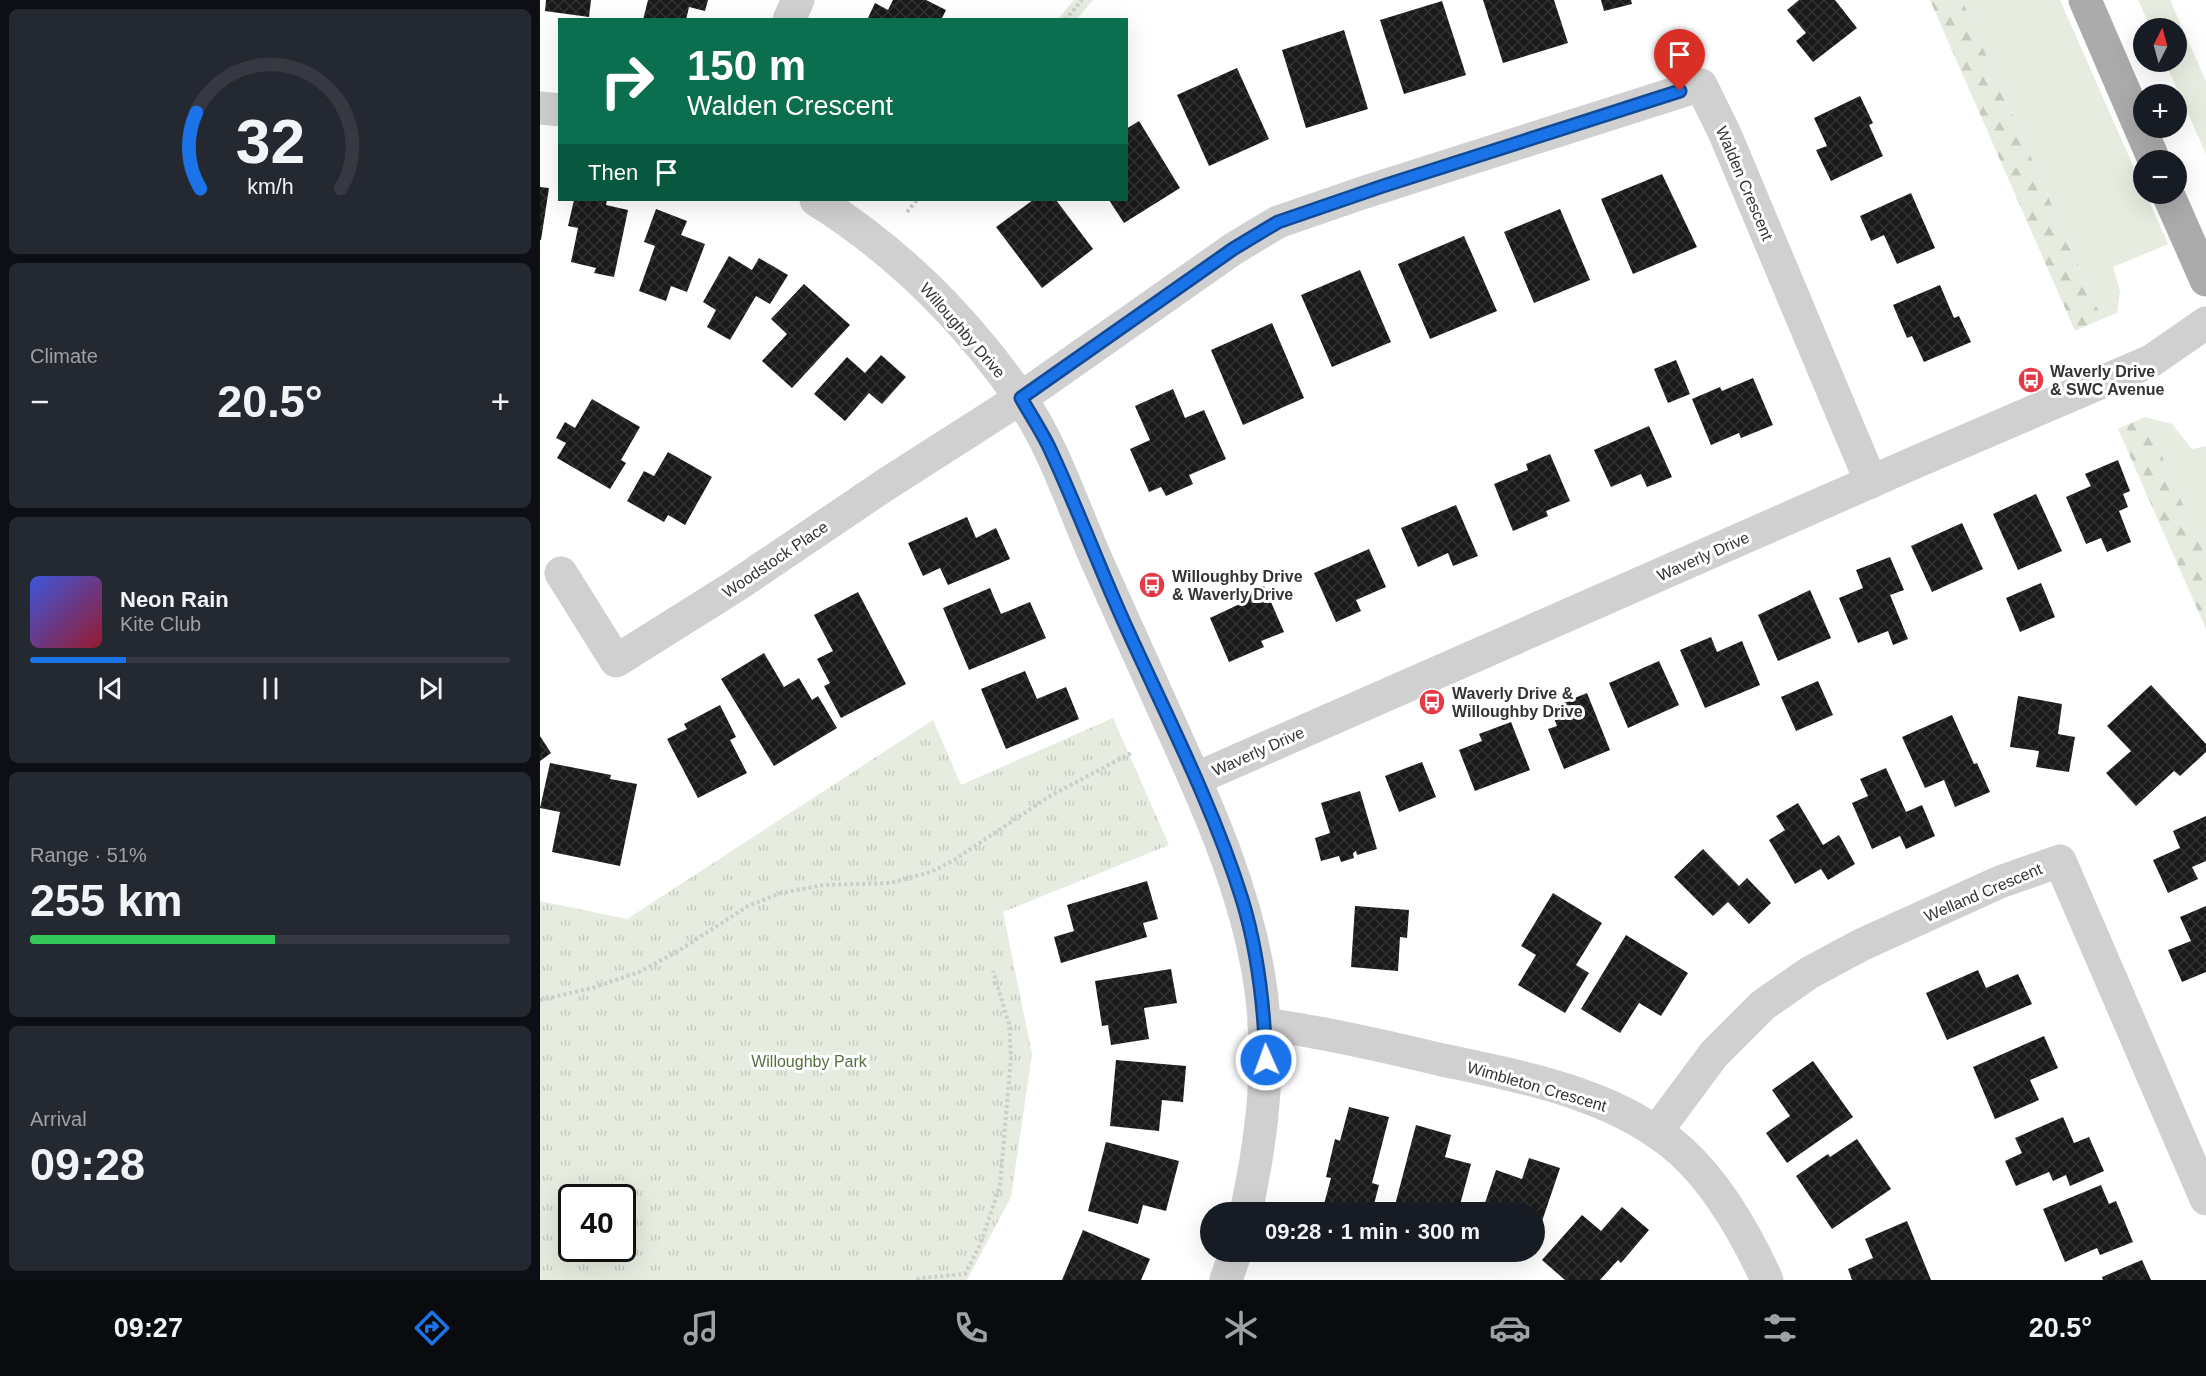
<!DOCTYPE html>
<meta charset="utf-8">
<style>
body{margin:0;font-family:Arial,sans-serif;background:#242831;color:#f1f3f6;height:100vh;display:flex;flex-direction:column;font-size:22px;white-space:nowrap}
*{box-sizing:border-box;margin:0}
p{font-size:20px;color:#9ea1a6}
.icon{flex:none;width:33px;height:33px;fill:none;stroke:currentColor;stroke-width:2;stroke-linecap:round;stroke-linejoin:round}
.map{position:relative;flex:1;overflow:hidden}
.details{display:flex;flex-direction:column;gap:9px;padding:9px;background:#0d0f14;width:540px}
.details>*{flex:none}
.guide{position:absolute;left:18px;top:18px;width:570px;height:183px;border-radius:0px;box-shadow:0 6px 24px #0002;background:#0b6e4f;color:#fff;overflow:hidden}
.needle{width:39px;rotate:6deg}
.controls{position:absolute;left:1593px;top:18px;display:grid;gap:12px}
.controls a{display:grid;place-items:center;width:54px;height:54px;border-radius:50%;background:#171b24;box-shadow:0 6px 24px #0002;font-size:30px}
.speed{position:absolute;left:18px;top:1184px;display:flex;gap:12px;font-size:30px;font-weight:700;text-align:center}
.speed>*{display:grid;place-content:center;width:78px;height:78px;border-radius:50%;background:#171b24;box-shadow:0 6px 24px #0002;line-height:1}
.speed .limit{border:3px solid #111;border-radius:9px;background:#fff;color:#111}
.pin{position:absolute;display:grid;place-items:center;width:51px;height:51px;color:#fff;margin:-62px -26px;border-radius:50% 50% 50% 0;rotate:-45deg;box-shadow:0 0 6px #0007}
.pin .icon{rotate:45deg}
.me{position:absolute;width:66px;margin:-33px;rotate:358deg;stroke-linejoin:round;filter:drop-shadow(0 0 4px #0008)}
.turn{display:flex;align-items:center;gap:21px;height:126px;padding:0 30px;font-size:27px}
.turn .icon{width:78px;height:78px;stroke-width:2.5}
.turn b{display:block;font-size:42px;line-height:51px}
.then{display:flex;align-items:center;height:57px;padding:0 30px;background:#0003;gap:12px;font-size:22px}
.big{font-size:45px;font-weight:600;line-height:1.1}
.details .card{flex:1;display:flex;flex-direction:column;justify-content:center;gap:9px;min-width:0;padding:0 21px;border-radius:9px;background:#242831}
.details .dial{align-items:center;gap:0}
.dial svg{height:156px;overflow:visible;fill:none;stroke:#363941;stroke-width:7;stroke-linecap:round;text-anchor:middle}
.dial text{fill:#f1f3f6;stroke:none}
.song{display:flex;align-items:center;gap:18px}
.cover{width:72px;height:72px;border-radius:9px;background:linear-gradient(135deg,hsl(230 70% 55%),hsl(350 70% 35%))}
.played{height:6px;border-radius:3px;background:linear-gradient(90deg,#1a73e8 20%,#363941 20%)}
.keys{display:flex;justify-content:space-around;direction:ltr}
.heat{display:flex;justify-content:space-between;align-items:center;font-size:33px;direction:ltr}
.charge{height:9px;border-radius:4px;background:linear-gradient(90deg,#34c759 51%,#363941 0)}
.trip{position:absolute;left:660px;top:1202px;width:345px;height:60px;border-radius:30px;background:#171b24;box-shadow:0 6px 24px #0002;font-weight:600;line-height:60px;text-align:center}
.dock{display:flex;height:96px;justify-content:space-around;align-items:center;background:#090b0e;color:#9ea1a6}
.dock .icon{width:42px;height:42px}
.dock .current{color:#1a73e8}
.dock b{font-size:27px;color:#f1f3f6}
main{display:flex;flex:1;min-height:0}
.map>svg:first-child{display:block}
</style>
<main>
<section class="details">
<div class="card dial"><svg viewBox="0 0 100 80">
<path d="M14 69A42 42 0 1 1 86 69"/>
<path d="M14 69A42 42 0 0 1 12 30" stroke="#1a73e8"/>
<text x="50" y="56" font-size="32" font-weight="700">32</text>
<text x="50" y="72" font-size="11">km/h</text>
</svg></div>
<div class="card"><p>Climate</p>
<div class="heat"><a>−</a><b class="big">20.5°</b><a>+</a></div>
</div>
<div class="card">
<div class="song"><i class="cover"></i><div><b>Neon Rain</b><p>Kite Club</p></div></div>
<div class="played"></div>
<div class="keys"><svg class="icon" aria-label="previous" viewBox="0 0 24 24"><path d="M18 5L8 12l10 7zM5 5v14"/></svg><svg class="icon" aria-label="pause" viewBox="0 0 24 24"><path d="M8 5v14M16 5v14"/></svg><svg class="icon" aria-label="next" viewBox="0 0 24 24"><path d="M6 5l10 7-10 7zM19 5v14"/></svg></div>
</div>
<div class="card"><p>Range · 51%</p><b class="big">255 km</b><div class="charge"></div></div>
<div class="card"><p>Arrival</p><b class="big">09:28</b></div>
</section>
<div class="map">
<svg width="1666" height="1280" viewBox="0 0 1666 1280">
<defs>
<pattern id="forest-firs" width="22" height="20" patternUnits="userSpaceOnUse" patternTransform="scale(1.5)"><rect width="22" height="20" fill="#e6ecdf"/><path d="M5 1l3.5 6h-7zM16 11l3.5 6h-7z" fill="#c6cbc0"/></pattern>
<pattern id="park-tufts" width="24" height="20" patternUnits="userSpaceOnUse" patternTransform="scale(1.5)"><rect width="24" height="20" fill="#e6ecdf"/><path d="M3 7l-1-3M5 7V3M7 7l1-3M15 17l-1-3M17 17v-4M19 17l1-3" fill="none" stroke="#c6cbc0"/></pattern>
<pattern id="building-cross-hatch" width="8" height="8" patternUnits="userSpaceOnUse" patternTransform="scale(1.5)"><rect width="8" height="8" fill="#1a1a1a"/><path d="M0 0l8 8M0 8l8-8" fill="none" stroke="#333"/></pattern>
</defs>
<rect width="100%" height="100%" fill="#fff"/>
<!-- grass -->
<g fill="#e6ecdf">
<path d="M534,0H553L537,19H518Z"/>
<path d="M1422,0H1520L1603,188L1604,194H1606L1628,244L1573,267L1580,291L1577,313L1562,319Z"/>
<path d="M1598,0H1630L1666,81V154L1625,62H1636V28H1611Z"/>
<path d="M1605,417L1632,424L1652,449L1666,446V557Z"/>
</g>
<!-- forest -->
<g fill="url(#forest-firs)">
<path d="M1390,0H1422L1562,319L1535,331Z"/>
<path d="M1605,417L1666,557V629L1578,429Z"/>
</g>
<!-- park -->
<path fill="url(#park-tufts)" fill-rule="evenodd" d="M573,718L629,845L463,912L492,1054L471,1197L427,1280H0V901L87,919L393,720L421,785ZM32,1197H82V1248H32Z"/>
<!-- building -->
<g fill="url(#building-cross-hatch)">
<path d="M6,0H51L49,17L5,11Z"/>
<path d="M108,0H168L165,11L149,7L146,20H103Z"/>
<path d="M353,0H386L406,10L401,20H327L335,3L348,10Z"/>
<path d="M943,0H1014L1028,43L963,63Z"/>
<path d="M1061,0H1091L1092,4L1064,11Z"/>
<path d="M1259,0H1295L1317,28L1273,62L1256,41L1266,33L1247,10Z"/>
<path d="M902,1L926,75L864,94L840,20Z"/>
<path d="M804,30L828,109L766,128L742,50Z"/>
<path d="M697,68L729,139L669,166L637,95Z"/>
<path d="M1320,96L1333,123L1329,125L1343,156L1291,181L1276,150L1287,146L1274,118Z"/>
<path d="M599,121L640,188L584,223L569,200H586V129Z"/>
<path d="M1122,174L1157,247L1093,274L1061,199Z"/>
<path d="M0,187L9,188L1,240H0Z"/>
<path d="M1371,193L1395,248L1357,264L1344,235L1331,241L1320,216Z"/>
<path d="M34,200H67L66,205L88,210L74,277L54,273L56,268L31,262L38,228L28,226Z"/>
<path d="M493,200H516L553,249L502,288L456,227Z"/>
<path d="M116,209L147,221L141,235L165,244L147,292L131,286L126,301L99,291L115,246L104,242Z"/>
<path d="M1020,209L1050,280L994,303L964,232Z"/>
<path d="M924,236L957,311L890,339L858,264Z"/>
<path d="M189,256L212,270L219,258L248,275L230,304L216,296L190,340L167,327L176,310L163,302Z"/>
<path d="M820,270L851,342L792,367L761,295Z"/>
<path d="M264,284L310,325L252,388L222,361L247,334L231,319Z"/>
<path d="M1400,285L1414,318L1419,316L1431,342L1384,362L1372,336L1367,338L1353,305Z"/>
<path d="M732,323L764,398L703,425L671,350Z"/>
<path d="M341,355L366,377L342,404L329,393L305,421L274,394L307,357L325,373Z"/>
<path d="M1136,360L1150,394L1128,403L1114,369Z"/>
<path d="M1213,378L1233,425L1201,438L1199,433L1171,445L1152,399L1180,387L1182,391Z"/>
<path d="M633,389L645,418L664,410L686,459L649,475L653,484L626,496L621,487L609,492L590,449L610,440L595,406Z"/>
<path d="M52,399L100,427L81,460L86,463L70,489L17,458L26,443L16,438L25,422L35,428Z"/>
<path d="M1109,426L1132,477L1107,487L1101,474L1071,487L1054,450Z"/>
<path d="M128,452L172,477L145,525L128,515L124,522L87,501L104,471L114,476Z"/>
<path d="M1010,454L1030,501L1006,511L1008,516L973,531L954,484L988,470L986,464Z"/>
<path d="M1578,460L1590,491L1583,494L1588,507L1579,511L1591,542L1567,552L1561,538L1546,544L1526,497L1551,486L1545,474Z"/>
<path d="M1496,494L1522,551L1478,570L1453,514Z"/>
<path d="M916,505L938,556L913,566L908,553L878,567L861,528Z"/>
<path d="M427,517L436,538L456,528L470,559L408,585L400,568L383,576L368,543Z"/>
<path d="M1422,523L1443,569L1392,592L1371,546Z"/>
<path d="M829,549L846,587L816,600L821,611L796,622L774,573Z"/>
<path d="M1350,557L1364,590L1350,595L1368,639L1353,645L1348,631L1318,643L1299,598L1323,588L1316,570Z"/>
<path d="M1501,583L1515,617L1480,632L1466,598Z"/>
<path d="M724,586L744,632L721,641L724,647L689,662L670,618L704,602L701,597Z"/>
<path d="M450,588L461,614L490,602L506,638L429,670L403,608Z"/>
<path d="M1270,590L1291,638L1238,661L1218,615Z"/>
<path d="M318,592L366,684L301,718L284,686L290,683L277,659L293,651L274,615Z"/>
<path d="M1171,637L1177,652L1202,641L1220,685L1165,708L1140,650Z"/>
<path d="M224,653L244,687L259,678L272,700L278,696L297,728L234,766L181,679Z"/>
<path d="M1119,661L1139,705L1088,728L1069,683Z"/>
<path d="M485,671L497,699L526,687L539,719L466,749L441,689Z"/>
<path d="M1278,681L1293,715L1256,731L1241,697Z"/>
<path d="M1611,685L1666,744V752L1640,776L1634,771L1596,806L1566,773L1591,751L1567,726Z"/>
<path d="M1047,693L1070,750L1024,769L1008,729L1017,726L1010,708Z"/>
<path d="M1478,696L1522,704L1518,734L1535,737L1529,772L1496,767L1499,751L1470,747Z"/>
<path d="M180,705L196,737L190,740L207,773L158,798L127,739L147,729L144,724Z"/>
<path d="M1412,715L1434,764L1437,763L1450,792L1415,807L1404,780L1385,788L1362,737Z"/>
<path d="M971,722L990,770L935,791L919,750L942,741L939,734Z"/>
<path d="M0,736L11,753L0,761Z"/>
<path d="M882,762L896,797L859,812L845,776Z"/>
<path d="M10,763L71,775L70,779L97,784L80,866L12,852L20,812L0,808Z"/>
<path d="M1346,768L1366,812L1382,805L1395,836L1366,849L1360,836L1332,849L1312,803L1328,796L1320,779Z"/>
<path d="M820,791L837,849L817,855L816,851L813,853L814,858L801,862L799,856L781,861L775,838L790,833L781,803Z"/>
<path d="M1258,803L1283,845L1299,835L1315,864L1288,880L1281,869L1255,884L1229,840L1245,830L1236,816Z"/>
<path d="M1666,816V861L1652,867L1658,879L1628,893L1613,860L1640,848L1633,831Z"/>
<path d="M1163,849L1199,886L1207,878L1231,903L1209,924L1188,902L1173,916L1134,877Z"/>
<path d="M607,881L618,919L603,923L607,937L521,963L514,937L534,931L527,905Z"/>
<path d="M1013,893L1062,923L1036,965L1049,973L1025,1013L978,985L996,955L981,946Z"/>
<path d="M815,906L869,910L867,938L860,937L858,971L811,967Z"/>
<path d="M1666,906V972L1642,982L1628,950L1651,941L1640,917Z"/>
<path d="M1086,935L1148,973L1121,1016L1099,1003L1080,1033L1041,1009Z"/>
<path d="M631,969L637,1003L604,1008L609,1039L571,1045L568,1025L562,1026L555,981Z"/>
<path d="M1438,970L1446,988L1478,974L1492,1004L1407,1040L1386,993Z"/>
<path d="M1504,1036L1518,1068L1490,1080L1499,1100L1455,1119L1433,1067Z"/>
<path d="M576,1060L646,1066L643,1102L622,1100L619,1131L570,1126Z"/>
<path d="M1273,1061L1313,1117L1247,1163L1226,1133L1250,1116L1232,1090Z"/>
<path d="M809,1107L849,1117L832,1183L839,1185L832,1212H800L783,1208L791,1178L786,1177L795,1139L800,1141Z"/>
<path d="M1523,1117L1534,1143L1549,1137L1564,1171L1530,1186L1526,1175L1513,1181L1509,1172L1476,1186L1465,1161L1482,1153L1475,1138Z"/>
<path d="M876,1125L911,1135L905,1157L931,1164L918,1212H865L854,1209Z"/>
<path d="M1317,1139L1351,1189L1292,1229L1256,1176L1288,1154L1290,1157Z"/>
<path d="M566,1142L639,1161L626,1211L603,1205L598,1224L548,1211Z"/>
<path d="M989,1158L1020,1168L997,1236L994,1235V1212H942L956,1170L982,1179Z"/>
<path d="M1561,1185L1569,1204L1576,1201L1593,1242L1560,1255L1557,1248L1525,1262L1503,1209Z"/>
<path d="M1082,1207L1109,1230L1081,1263L1078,1260L1060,1280H1025L1002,1260L1042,1215L1061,1231Z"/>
<path d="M1367,1221L1391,1280H1312L1308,1269L1333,1258L1325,1239Z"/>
<path d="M543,1230L610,1259L601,1280H522Z"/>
<path d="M1602,1260L1611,1280H1563L1562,1277Z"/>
</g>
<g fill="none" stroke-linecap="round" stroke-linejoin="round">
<!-- path -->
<g stroke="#cdcdcd" stroke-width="4" stroke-dasharray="3 3" stroke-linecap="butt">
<path d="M525,20L542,0"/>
<path d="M367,212L377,200"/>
<path d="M0,1000L52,988L99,972L135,953L208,906L241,893L283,885L350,883L391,872L414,860L510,796L593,752"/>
<path d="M377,1280L380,1278L425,1274L440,1245L460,1186L471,1057L469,1024L453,971"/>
</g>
<!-- minor -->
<g stroke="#d0d0d0" stroke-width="33">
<path d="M249,20L258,0"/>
<path d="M0,108L20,110"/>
<path d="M276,200C356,250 425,319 479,396C515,447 534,511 560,568C585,624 611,681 636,737C671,814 705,892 719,977C732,1056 723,1134 706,1212"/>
<path d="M21,573L76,661L197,585L345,485L481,398L693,249L738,222L822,193L1161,85L1185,134L1331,482"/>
<path d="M655,779L1369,465L1611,361L1666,323"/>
<path d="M724,1024C783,1032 840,1045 898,1059C981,1077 1077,1093 1142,1152C1179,1186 1206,1234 1227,1280"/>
<path d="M1116,1132L1174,1054L1223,1005L1269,973L1321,945L1460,882L1520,861L1666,1199"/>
<path d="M686,1280L696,1251"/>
</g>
<!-- major -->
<g stroke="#ababab" stroke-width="33">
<path d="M1545,0L1614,160"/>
<path d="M1628,194L1666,280"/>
</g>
</g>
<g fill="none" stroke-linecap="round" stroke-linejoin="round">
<defs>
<path id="route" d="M726,1060C724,1006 718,951 702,899C672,803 624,711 583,620C557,562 535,502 508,445C500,429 490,414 481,398L693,249L738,222L843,186L1140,91"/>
</defs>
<!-- route casing -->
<use href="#route" stroke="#114b97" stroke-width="15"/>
<!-- route -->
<use href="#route" stroke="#1a73e8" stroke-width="10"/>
</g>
<!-- icons -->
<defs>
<symbol id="bus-disc" viewBox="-11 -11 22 22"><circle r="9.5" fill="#e63946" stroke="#fff"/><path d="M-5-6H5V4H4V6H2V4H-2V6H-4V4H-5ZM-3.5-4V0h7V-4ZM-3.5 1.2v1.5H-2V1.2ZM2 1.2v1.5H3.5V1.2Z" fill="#fff"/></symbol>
</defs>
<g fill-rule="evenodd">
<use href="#bus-disc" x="1476" y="365" width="30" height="30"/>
<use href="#bus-disc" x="597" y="570" width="30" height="30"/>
<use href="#bus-disc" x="877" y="687" width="30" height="30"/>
</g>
<g text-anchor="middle" stroke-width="6" stroke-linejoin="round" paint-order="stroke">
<!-- street labels -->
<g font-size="16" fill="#333" stroke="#fff">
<text transform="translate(1205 183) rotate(67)" y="6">Walden Crescent</text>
<text transform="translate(423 330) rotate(49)" y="6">Willoughby Drive</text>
<text transform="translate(1163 556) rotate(-24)" y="6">Waverly Drive</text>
<text transform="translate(235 559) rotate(-34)" y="6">Woodstock Place</text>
<text transform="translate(718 751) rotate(-24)" y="6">Waverly Drive</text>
<text transform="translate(1443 892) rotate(-23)" y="6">Welland Crescent</text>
<text transform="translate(997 1086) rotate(16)" y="6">Wimbleton Crescent</text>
</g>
<!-- poi labels -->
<g font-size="16" font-weight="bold" fill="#333" stroke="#fff" text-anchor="start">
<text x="1510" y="377">Waverly Drive<tspan x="1510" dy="18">&amp; SWC Avenue</tspan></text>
<text x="632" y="582">Willoughby Drive<tspan x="632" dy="18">&amp; Waverly Drive</tspan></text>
<text x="912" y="699">Waverly Drive &amp;<tspan x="912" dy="18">Willoughby Drive</tspan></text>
</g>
<!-- park labels -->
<g font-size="16" fill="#56703f" stroke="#fff">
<text x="269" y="1067">Willoughby Park</text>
</g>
</g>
</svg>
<div class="controls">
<a><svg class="needle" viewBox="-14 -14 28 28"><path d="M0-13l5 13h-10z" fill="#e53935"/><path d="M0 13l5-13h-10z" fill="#9ea1a6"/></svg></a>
<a>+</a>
<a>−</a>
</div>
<div class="speed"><div class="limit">40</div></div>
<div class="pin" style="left:1140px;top:91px;background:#d93025"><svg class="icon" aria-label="arrive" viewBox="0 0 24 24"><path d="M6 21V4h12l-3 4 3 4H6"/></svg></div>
<svg class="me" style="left:726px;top:1060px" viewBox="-20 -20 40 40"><circle r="17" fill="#1a73e8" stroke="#fff" stroke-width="3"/><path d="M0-11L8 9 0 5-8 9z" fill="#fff"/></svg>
<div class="trip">09:28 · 1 min · 300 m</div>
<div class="guide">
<div class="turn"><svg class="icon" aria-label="right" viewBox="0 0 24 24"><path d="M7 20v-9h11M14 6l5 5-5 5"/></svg><div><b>150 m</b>Walden Crescent</div></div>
<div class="then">Then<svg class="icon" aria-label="arrive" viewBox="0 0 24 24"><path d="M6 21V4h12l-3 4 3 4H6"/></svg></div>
</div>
</div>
</main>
<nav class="dock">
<b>09:27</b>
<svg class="icon current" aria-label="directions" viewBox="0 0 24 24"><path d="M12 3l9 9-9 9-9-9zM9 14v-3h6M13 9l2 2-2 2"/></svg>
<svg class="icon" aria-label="music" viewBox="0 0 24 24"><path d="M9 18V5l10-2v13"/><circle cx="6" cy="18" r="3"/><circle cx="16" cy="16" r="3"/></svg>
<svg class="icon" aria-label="phone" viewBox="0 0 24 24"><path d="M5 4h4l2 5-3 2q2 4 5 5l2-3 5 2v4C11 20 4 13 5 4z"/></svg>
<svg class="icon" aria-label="climate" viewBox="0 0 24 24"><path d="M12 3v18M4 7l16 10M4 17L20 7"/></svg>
<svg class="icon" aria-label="car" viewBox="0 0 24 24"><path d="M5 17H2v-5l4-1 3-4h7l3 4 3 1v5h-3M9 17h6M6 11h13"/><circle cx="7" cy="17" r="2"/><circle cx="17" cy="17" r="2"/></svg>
<svg class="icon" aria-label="filters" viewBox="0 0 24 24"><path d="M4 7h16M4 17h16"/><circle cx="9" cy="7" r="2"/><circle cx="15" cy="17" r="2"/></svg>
<b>20.5°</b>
</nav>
